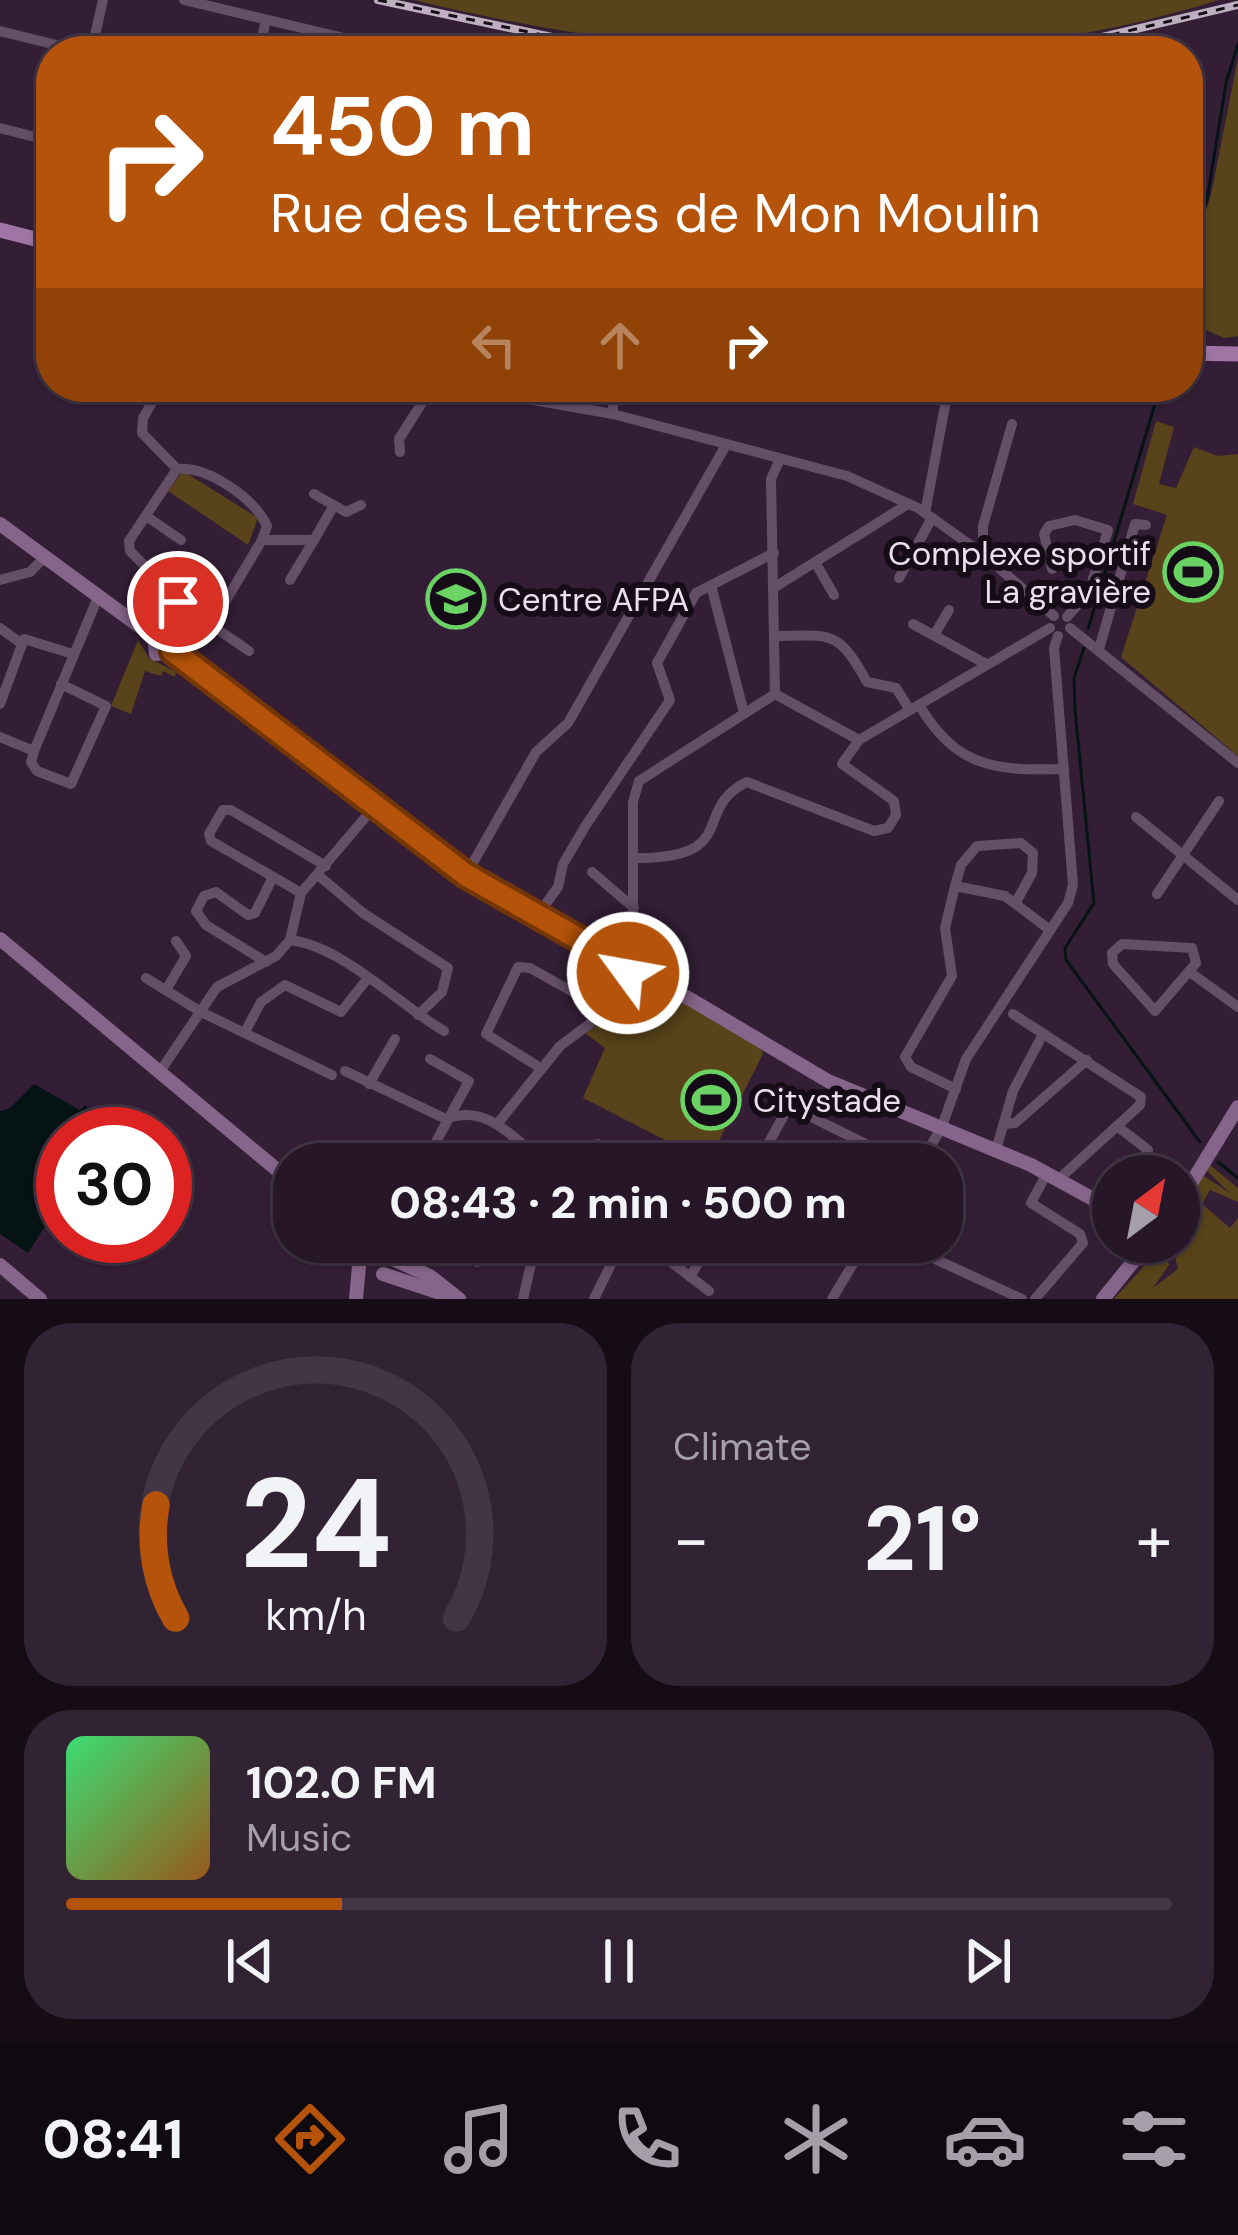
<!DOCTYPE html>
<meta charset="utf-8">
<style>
body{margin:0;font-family:"DM Sans",sans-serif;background:#322334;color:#f1f3f6;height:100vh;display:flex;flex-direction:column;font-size:45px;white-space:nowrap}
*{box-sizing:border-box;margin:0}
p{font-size:39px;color:#a49fa8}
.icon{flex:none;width:66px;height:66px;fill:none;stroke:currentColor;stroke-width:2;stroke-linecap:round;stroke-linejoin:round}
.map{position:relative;height:1299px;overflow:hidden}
.sheet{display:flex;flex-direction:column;gap:24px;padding:24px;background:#150c16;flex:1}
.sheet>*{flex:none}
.guide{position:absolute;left:36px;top:36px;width:1167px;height:366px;border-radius:48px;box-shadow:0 3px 9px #0004,0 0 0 3px #423545;background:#b45309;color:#fff;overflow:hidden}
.needle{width:78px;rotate:32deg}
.fabs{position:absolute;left:1092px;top:1155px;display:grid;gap:24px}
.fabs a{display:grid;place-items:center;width:108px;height:108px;border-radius:50%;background:#261628;box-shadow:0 3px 9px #0004,0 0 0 3px #423545;font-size:60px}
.speed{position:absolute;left:36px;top:1107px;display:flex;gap:24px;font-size:60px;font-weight:700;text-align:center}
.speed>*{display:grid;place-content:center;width:156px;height:156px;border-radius:50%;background:#261628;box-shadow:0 3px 9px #0004,0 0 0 3px #423545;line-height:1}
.speed .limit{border:18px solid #d22;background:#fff;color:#111}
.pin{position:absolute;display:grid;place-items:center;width:102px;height:102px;color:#fff;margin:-51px;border:6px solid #fff;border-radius:50%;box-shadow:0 3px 12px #0007}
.me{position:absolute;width:132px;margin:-66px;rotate:302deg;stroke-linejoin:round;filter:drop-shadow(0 0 9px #0008)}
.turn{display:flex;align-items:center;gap:42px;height:252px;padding:0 36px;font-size:54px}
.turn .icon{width:156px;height:156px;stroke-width:2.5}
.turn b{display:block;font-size:84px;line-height:102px}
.lanes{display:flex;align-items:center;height:114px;padding:0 36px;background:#0003;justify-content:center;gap:60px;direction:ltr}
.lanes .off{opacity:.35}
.big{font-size:90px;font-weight:800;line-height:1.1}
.sheet .card{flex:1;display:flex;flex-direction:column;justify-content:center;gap:18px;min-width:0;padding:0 42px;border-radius:48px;background:#322334}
.sheet .dial{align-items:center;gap:0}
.dial svg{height:312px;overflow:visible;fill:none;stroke:#423545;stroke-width:7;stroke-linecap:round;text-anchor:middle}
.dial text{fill:#f1f3f6;stroke:none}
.song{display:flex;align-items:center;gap:36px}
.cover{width:144px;height:144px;border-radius:18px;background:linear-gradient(135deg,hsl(140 70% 55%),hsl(30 70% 35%))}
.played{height:12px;border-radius:6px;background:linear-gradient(90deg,#b45309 25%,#423545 25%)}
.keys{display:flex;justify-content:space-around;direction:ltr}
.heat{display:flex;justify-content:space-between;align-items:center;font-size:66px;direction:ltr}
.sheet .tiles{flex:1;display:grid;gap:24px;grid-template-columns:1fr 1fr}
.card:last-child{grid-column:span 2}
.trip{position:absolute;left:273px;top:1143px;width:690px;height:120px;border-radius:48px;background:#261628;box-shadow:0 3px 9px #0004,0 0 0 3px #423545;font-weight:800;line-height:120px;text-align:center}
.dock{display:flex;height:192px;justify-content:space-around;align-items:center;background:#0f0910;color:#a49fa8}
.dock .icon{width:84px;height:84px}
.dock .active{color:#b45309}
.dock b{font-size:54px;color:#f1f3f6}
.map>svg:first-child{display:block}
</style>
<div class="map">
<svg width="1238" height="1299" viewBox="0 0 1238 1299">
<rect width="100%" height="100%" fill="#331e36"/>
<!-- green -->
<g fill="#58431a">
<path d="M414,0H1219C961,81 673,64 414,0Z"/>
<path d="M1238,58V336L1224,338L1188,322V267L1211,195Z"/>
<path d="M1156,421L1174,427L1159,484L1176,488L1194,447L1218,456L1238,454V756L1121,657L1167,515L1133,504Z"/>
<path d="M183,471L258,518L248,545L168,491Z"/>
<path d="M138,640L149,658L176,672L175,677L163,671L161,676L145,671L131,714L111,706Z"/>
<path d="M637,977L761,1046L763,1054L708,1162L583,1098L605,1048L585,1033L612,1017Z"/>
<path d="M1210,1165L1238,1188V1202L1210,1190L1202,1204L1230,1228L1238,1218V1299H1114L1156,1253L1166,1255L1169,1265L1153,1288L1178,1269L1171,1242H1179V1214L1202,1175L1230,1193L1207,1171Z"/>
</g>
<!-- water -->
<path fill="#061315" d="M34,1084L80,1110L85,1105L101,1116L97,1134H63V1198L28,1253L0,1234V1111L10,1108Z"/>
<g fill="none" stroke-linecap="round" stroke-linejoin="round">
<!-- stream -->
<g stroke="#061315" stroke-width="3">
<path d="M1188,252L1207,200L1226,83L1238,44"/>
<path d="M1088,629L1160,387"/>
<path d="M1084,648L1074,678L1075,710L1094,903L1065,948L1066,960L1200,1142"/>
<path d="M1218,1162L1238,1178"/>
</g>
<!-- street -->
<g stroke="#644f67" stroke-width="10">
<path d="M184,0L386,48"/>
<path d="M0,31L81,51"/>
<path d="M93,44L103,0"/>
<path d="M259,51L266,20"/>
<path d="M0,128L51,141"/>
<path d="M43,241L51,211"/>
<path d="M161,387L143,418L142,433L177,469L129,541L130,551L176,597L178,606L164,633"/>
<path d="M459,387L613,414L847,476L918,508L983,554L1054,616"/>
<path d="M613,387V414"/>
<path d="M400,452L399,439L432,387"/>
<path d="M177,469C208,466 254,498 267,526L262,540"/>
<path d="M314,494L346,512L361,505"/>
<path d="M925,513L947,395"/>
<path d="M146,516L181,540"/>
<path d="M983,554V526L1012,424"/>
<path d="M815,562L834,595"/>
<path d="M1052,569L1044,534L1049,526L1075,520L1108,530L1089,592L1067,617"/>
<path d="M899,578L932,518"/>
<path d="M0,580L30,572L44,558"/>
<path d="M290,580L314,540"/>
<path d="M775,587L908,504"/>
<path d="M712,589L744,713"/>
<path d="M204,620L249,651"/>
<path d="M913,624L986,664"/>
<path d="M0,628L22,644"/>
<path d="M1070,628L1238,763"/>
<path d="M934,635L949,610"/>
<path d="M775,636C833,635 838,630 867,682L896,688L910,710"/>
<path d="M174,639L192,622L219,612L262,540H314L333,507"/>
<path d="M1099,649L1135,524L1146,525"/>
<path d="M61,684L106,706L71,784L37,771L31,762L34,751L98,597"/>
<path d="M775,694L771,479L780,459"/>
<path d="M0,704L24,639L73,654"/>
<path d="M919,705C957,768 995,771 1064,769"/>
<path d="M0,737L34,751"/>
<path d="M1136,817L1238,900"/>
<path d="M633,858C743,859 690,809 747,782L874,831L888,828L896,815L894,801L842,764L859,740"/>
<path d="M592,872L634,908"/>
<path d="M318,875L363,913L448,968L442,992L418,1015"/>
<path d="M466,875L536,752L568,723L726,445"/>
<path d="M955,886L961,865L977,846L1021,843L1033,853L1032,873L1016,902"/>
<path d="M301,893L211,841L209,834L223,810H231L326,866"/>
<path d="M1157,894L1219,801"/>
<path d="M535,919L558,887L563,864L586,825L670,700L657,663L696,593L774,553"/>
<path d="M290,940C342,946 398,1004 444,1031"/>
<path d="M1122,944L1192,948L1196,963L1155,1011L1113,964L1112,953Z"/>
<path d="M266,962L206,925L196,911L204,896L216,892L248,915L255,913L273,877"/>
<path d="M1191,973L1238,1007"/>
<path d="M146,978L201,1012L332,1075"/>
<path d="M166,990L186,956L176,941"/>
<path d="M1013,1014L1141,1097L1140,1105L1059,1179"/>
<path d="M245,1032L261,1002L285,985L341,1012L368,978"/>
<path d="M430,1059L469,1081L431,1151L450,1164"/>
<path d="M539,1067L486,1034L518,967L530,968L607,1011"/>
<path d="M345,1071L446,1119C487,1102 516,1141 546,1164"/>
<path d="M159,1073L217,987L276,956L290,940L301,893L375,806"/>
<path d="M369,1084L395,1039"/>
<path d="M956,1089L911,1067L905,1057L952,976L945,928L955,886L1005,896L1050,930"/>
<path d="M498,1123L560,1046L607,1011L633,963V802L639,781L775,694L859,740L1050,628"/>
<path d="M1005,1124L1015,1123L1087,1060"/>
<path d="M1117,1126L1148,1150L1134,1176"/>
<path d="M996,1150L1013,1091L1043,1034"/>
<path d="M573,1164L585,1148L598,1144L635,1164"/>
<path d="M757,1164L789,1106L906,1164"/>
<path d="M919,1164L941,1129L966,1059L1068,903L1073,885L1054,648L1058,636"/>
<path d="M469,1242L464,1250L477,1262"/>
<path d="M645,1242L709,1291"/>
<path d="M898,1242L1022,1299"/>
<path d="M690,1277L706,1249"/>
<path d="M523,1299L536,1242"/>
<path d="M594,1299L622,1242"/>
<path d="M832,1299L866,1242"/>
<path d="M1035,1299L1083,1243L1080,1234L1031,1203L1047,1173"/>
</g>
<!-- secondary -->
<g stroke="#86658a" stroke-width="14">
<path d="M0,524L154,637"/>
<path d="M154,637L156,654L173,651"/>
<path d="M154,637L171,636L173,651"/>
<path d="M173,651L454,866L535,919L690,999L828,1081L1031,1165L1113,1210"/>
<path d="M0,939L294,1184"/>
<path d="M1179,1203L1238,1107"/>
<path d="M351,1242L359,1266L356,1299"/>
<path d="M379,1242L397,1261L430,1276L459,1299"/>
<path d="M0,1265L40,1299"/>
<path d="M383,1274L446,1295"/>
<path d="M1103,1299L1149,1242"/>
</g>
<!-- primary -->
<g stroke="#a075a5" stroke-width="15">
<path d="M0,230L51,243"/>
<path d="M1188,353L1238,354"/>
</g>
<defs>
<g id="rail">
<path d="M378,0L618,51"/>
<path d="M1004,51L1098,38L1238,5"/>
</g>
</defs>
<!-- rail casing -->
<use href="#rail" stroke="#beafc1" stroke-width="8"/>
<!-- rail -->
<use href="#rail" stroke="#160c17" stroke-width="3" stroke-dasharray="9" stroke-linecap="butt"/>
</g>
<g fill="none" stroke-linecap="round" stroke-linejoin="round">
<defs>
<path id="route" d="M178,602L164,633L174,639L173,651L466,875L630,968L628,973"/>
</defs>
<!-- route casing -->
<use href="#route" stroke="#753606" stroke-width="30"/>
<!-- route -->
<use href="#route" stroke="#b45309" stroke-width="21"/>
</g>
<!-- icons -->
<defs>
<symbol id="stadium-ring" viewBox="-11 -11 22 22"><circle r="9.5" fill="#160c17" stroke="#6ad364" stroke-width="1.5"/><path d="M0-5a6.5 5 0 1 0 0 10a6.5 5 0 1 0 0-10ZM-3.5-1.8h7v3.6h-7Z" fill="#6ad364"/></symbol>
<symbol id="university-ring" viewBox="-11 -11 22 22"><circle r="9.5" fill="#160c17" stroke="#6ad364" stroke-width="1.5"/><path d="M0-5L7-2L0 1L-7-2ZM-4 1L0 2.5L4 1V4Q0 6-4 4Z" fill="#6ad364"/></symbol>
</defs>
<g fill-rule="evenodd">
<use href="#stadium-ring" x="1160" y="539" width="66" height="66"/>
<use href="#university-ring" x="423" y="566" width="66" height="66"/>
<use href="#stadium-ring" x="678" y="1067" width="66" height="66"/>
</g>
<g text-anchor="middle" stroke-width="12" stroke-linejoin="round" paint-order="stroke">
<!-- poi labels -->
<g font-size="33" fill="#ecdeee" stroke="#160c17" text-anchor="start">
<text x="1151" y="565" text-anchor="end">Complexe sportif<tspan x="1151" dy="38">La gravière</tspan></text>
<text x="498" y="611">Centre AFPA</text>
<text x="753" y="1112">Citystade</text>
</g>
</g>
</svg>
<div class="fabs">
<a><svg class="needle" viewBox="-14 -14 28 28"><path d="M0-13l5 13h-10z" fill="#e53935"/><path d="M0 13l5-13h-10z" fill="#a49fa8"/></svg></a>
</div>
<div class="speed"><div class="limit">30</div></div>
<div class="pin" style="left:178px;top:602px;background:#d93025"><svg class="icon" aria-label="arrive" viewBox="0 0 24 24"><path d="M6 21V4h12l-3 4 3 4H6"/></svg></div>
<svg class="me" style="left:628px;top:973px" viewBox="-20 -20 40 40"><circle r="17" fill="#b45309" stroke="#fff" stroke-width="3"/><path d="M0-11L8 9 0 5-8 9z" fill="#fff"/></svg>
<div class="trip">08:43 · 2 min · 500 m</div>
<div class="guide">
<div class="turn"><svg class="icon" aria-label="right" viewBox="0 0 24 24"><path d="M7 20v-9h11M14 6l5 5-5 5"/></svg><div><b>450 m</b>Rue des Lettres de Mon Moulin</div></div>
<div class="lanes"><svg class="icon off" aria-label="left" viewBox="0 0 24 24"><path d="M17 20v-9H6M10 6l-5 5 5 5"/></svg><svg class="icon off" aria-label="ahead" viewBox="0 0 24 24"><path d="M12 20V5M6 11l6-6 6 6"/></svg><svg class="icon" aria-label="right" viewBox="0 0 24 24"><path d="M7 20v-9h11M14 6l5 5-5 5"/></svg></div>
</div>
</div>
<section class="sheet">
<div class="tiles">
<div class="card dial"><svg viewBox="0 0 100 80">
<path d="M14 69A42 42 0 1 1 86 69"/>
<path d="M14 69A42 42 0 0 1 9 40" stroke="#b45309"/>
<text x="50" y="56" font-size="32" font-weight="700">24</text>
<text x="50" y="72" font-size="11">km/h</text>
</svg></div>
<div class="card"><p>Climate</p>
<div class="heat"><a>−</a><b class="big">21°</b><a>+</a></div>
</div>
<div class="card">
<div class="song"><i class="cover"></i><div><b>102.0 FM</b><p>Music</p></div></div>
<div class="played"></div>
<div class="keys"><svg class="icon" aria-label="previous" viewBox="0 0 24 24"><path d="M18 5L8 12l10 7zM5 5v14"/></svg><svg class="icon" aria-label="pause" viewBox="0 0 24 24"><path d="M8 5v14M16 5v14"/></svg><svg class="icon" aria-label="next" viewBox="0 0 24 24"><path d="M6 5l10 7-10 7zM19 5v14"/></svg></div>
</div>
</div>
</section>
<nav class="dock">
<b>08:41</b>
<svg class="icon active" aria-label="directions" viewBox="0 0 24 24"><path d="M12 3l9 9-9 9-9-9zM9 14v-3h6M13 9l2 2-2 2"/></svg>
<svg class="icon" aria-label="music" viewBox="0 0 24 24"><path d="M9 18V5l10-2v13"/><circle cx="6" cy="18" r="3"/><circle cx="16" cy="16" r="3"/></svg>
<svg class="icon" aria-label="phone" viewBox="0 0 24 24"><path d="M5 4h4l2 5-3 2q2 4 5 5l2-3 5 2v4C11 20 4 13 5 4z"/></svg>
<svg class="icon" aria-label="climate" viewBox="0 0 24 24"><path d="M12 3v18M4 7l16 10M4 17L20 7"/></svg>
<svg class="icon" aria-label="car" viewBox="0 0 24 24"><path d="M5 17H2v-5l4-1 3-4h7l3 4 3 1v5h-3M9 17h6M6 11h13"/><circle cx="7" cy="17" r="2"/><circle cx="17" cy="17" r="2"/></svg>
<svg class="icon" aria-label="filters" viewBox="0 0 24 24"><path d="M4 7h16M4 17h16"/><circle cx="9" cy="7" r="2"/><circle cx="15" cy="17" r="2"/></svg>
</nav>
